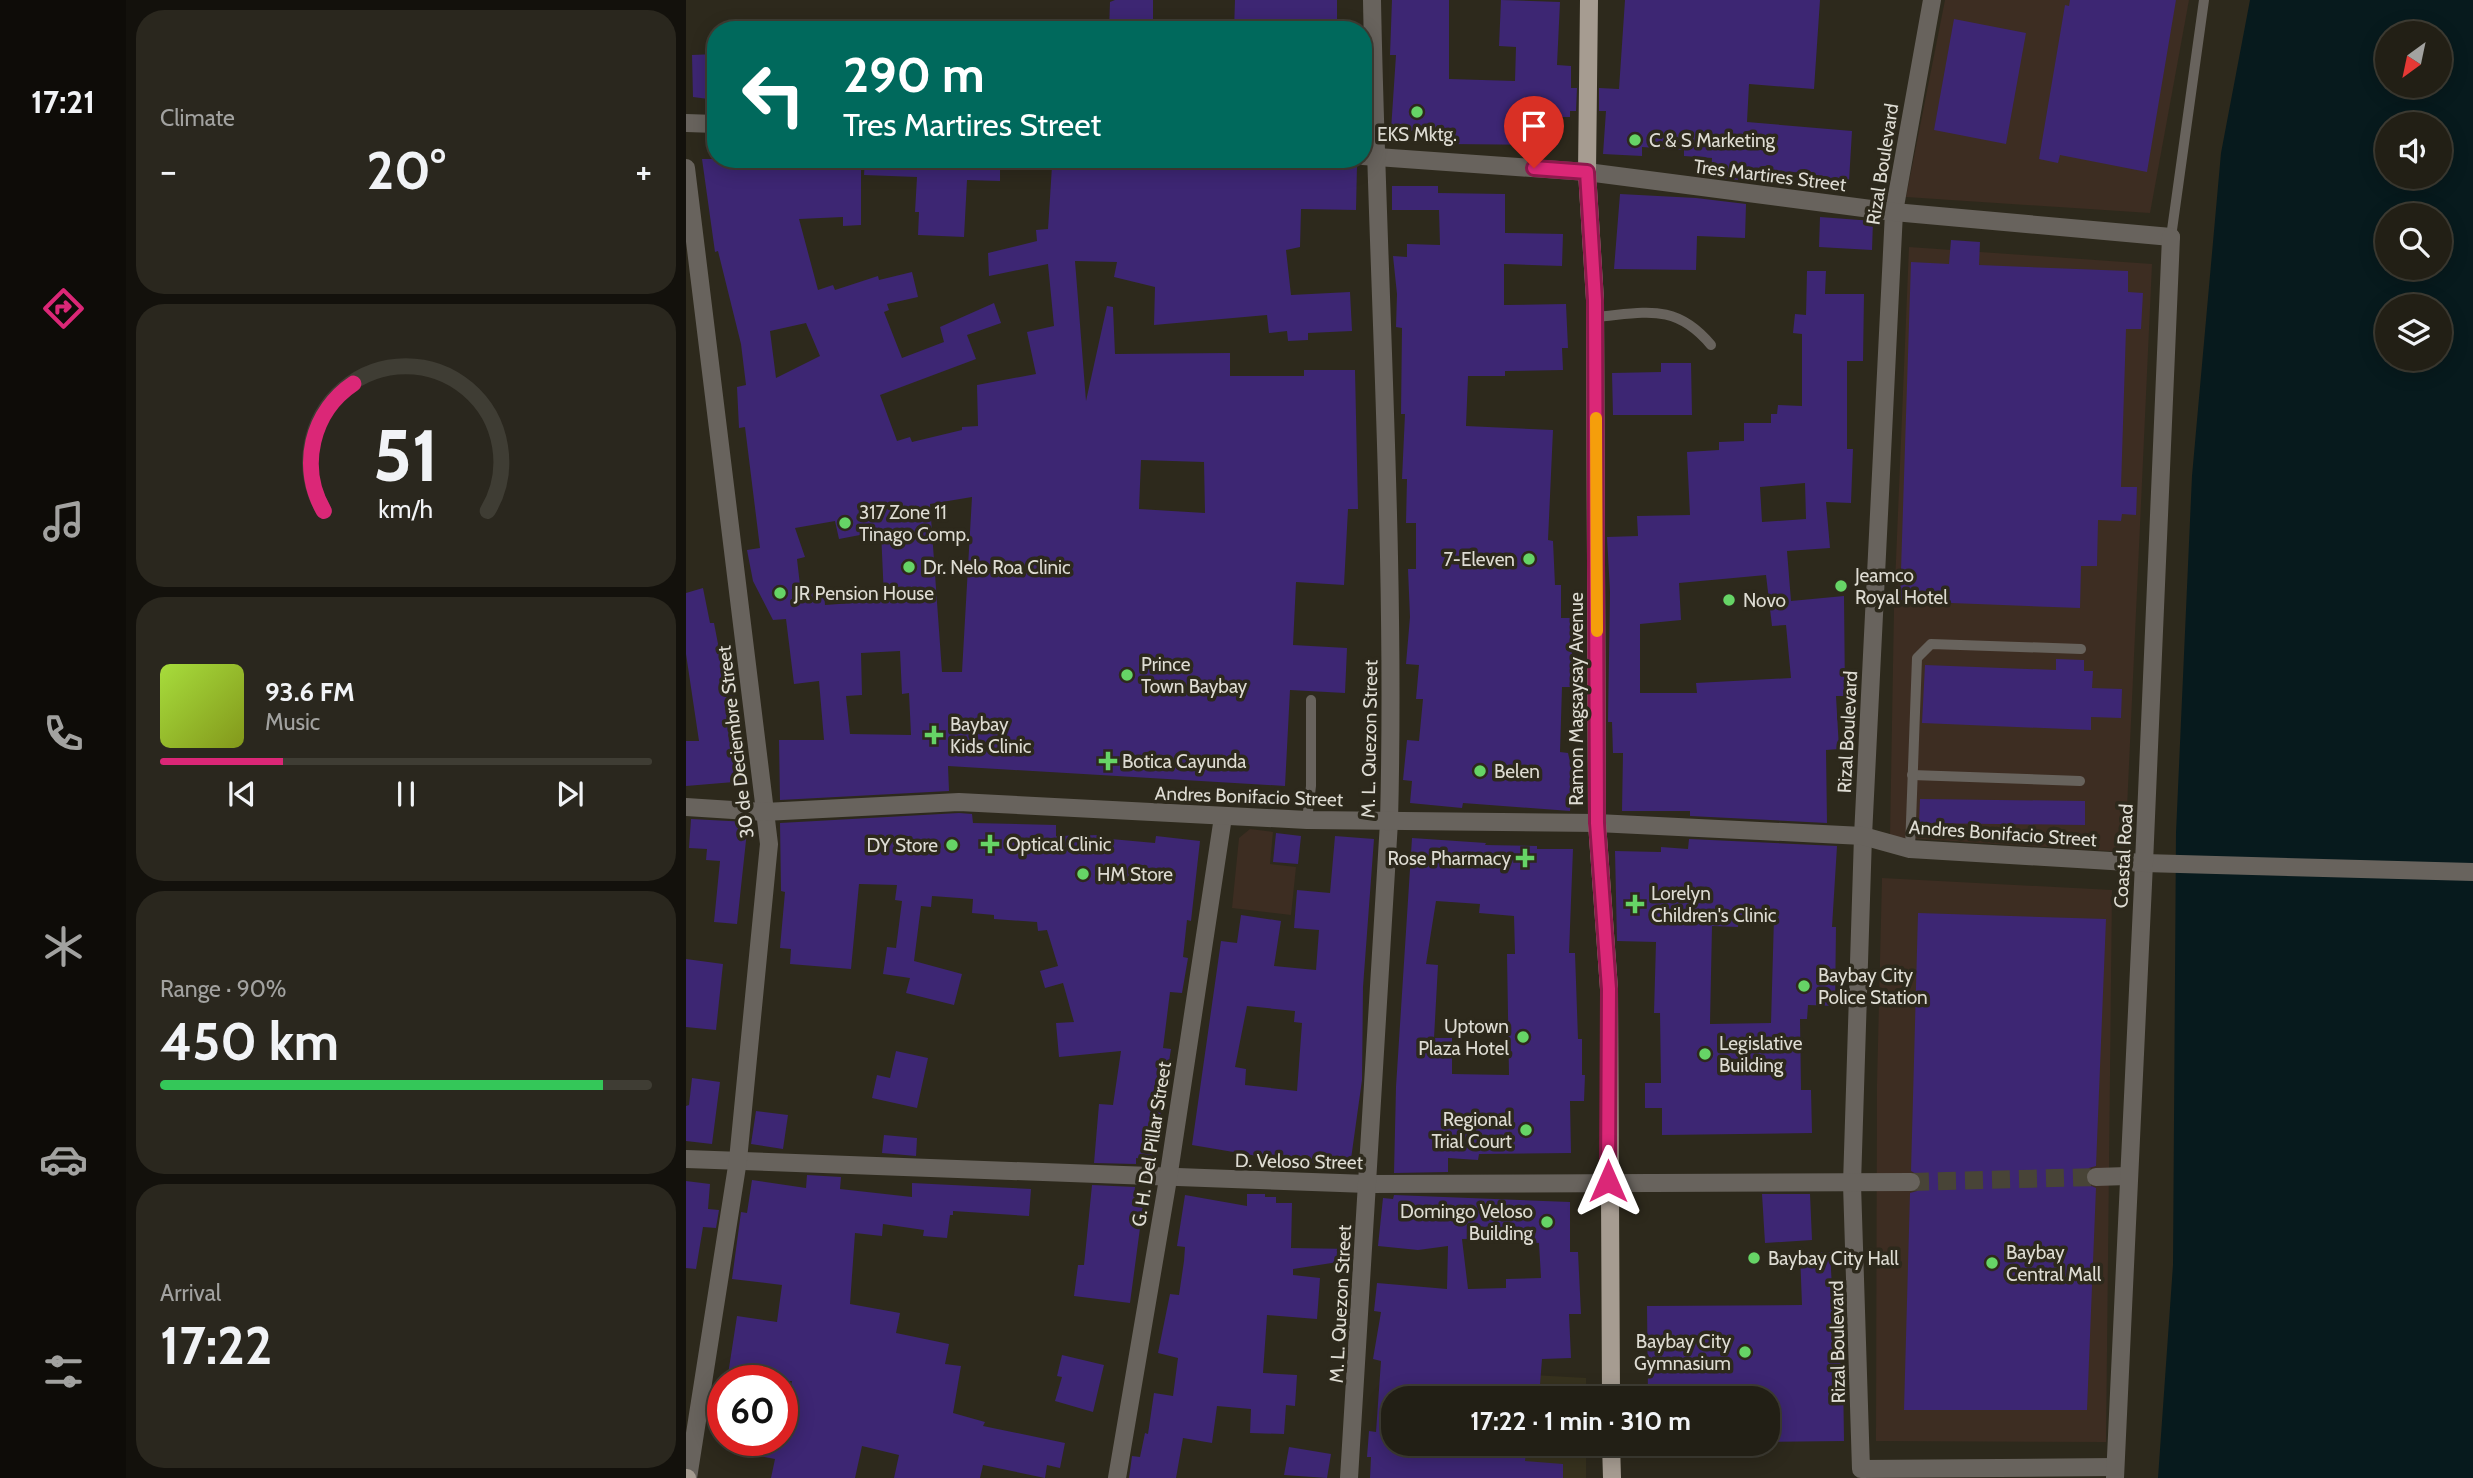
<!DOCTYPE html>
<meta charset="utf-8">
<style>
body{margin:0;font-family:Cabin,sans-serif;background:#2a271e;color:#f1f3f6;height:100vh;display:flex;flex-direction:column;font-size:26px;white-space:nowrap}
*{box-sizing:border-box;margin:0}
p{font-size:23px;color:#a2a2a0}
.icon{flex:none;width:38px;height:38px;fill:none;stroke:currentColor;stroke-width:2;stroke-linecap:round;stroke-linejoin:round}
.map{position:relative;flex:1;overflow:hidden}
.details{display:flex;flex-direction:column;gap:10px;padding:10px;background:#13110c;width:560px}
.details>*{flex:none}
.hud{position:absolute;left:21px;top:21px;width:665px;height:147px;border-radius:28px;box-shadow:0 4px 18px #0003,0 0 0 2px #3f3d34;background:#00695c;color:#fff;overflow:hidden}
.needle{width:46px;rotate:213deg}
.buttons{position:absolute;left:1689px;top:21px;display:grid;gap:14px}
.buttons a{display:grid;place-items:center;width:77px;height:77px;border-radius:50%;background:#221f15;box-shadow:0 4px 18px #0003,0 0 0 2px #3f3d34;font-size:35px}
.speed{position:absolute;left:21px;top:1365px;display:flex;gap:14px;font-size:35px;font-weight:700;text-align:center}
.speed>*{display:grid;place-content:center;width:91px;height:91px;border-radius:50%;background:#221f15;box-shadow:0 4px 18px #0003,0 0 0 2px #3f3d34;line-height:1}
.speed .limit{border:10px solid #d22;background:#fff;color:#111}
.pin{position:absolute;display:grid;place-items:center;width:60px;height:60px;color:#fff;margin:-72px -30px;border-radius:50% 50% 50% 0;rotate:-45deg;box-shadow:0 0 7px #0007}
.pin .icon{rotate:45deg}
.me{position:absolute;width:77px;margin:-38px;rotate:0deg;stroke-linejoin:round;filter:drop-shadow(0 0 5px #0008)}
.turn{display:flex;align-items:center;gap:24px;height:147px;padding:0 21px;font-size:32px}
.turn .icon{width:91px;height:91px;stroke-width:2.5}
.turn b{display:block;font-size:49px;line-height:60px}
.big{font-size:52px;font-weight:800;line-height:1.1}
.details .tile{flex:1;display:flex;flex-direction:column;justify-content:center;gap:10px;min-width:0;padding:0 24px;border-radius:28px;background:#2a271e}
.details .dial{align-items:center;gap:0}
.dial svg{height:182px;overflow:visible;fill:none;stroke:#3f3d34;stroke-width:7;stroke-linecap:round;text-anchor:middle}
.dial text{fill:#f1f3f6;stroke:none}
.song{display:flex;align-items:center;gap:21px}
.cover{width:84px;height:84px;border-radius:10px;background:linear-gradient(135deg,hsl(80 70% 55%),hsl(70 70% 35%))}
.played{height:7px;border-radius:4px;background:linear-gradient(90deg,#db2777 25%,#3f3d34 25%)}
.keys{display:flex;justify-content:space-around;direction:ltr}
.heat{display:flex;justify-content:space-between;align-items:center;font-size:38px;direction:ltr}
.charge{height:10px;border-radius:5px;background:linear-gradient(90deg,#34c759 90%,#3f3d34 0)}
.trip{position:absolute;left:695px;top:1386px;width:399px;height:70px;border-radius:28px;background:#221f15;box-shadow:0 4px 18px #0003,0 0 0 2px #3f3d34;font-weight:800;line-height:70px;text-align:center}
main{display:flex;flex:1;min-height:0}
.menu{display:flex;flex-direction:column;width:126px;justify-content:space-around;align-items:center;background:#0e0c08;color:#a2a2a0}
.menu .icon{width:49px;height:49px}
.menu .selected{color:#db2777}
.menu b{font-size:32px;color:#f1f3f6}
.map>svg:first-child{display:block}
</style>
<main>
<nav class="menu">
<b>17:21</b>
<svg class="icon selected" aria-label="directions" viewBox="0 0 24 24"><path d="M12 3l9 9-9 9-9-9zM9 14v-3h6M13 9l2 2-2 2"/></svg>
<svg class="icon" aria-label="music" viewBox="0 0 24 24"><path d="M9 18V5l10-2v13"/><circle cx="6" cy="18" r="3"/><circle cx="16" cy="16" r="3"/></svg>
<svg class="icon" aria-label="phone" viewBox="0 0 24 24"><path d="M5 4h4l2 5-3 2q2 4 5 5l2-3 5 2v4C11 20 4 13 5 4z"/></svg>
<svg class="icon" aria-label="climate" viewBox="0 0 24 24"><path d="M12 3v18M4 7l16 10M4 17L20 7"/></svg>
<svg class="icon" aria-label="car" viewBox="0 0 24 24"><path d="M5 17H2v-5l4-1 3-4h7l3 4 3 1v5h-3M9 17h6M6 11h13"/><circle cx="7" cy="17" r="2"/><circle cx="17" cy="17" r="2"/></svg>
<svg class="icon" aria-label="filters" viewBox="0 0 24 24"><path d="M4 7h16M4 17h16"/><circle cx="9" cy="7" r="2"/><circle cx="15" cy="17" r="2"/></svg>
</nav>
<section class="details">
<div class="tile"><p>Climate</p>
<div class="heat"><a>−</a><b class="big">20°</b><a>+</a></div>
</div>
<div class="tile dial"><svg viewBox="0 0 100 80">
<path d="M14 69A42 42 0 1 1 86 69"/>
<path d="M14 69A42 42 0 0 1 27 13" stroke="#db2777"/>
<text x="50" y="56" font-size="32" font-weight="700">51</text>
<text x="50" y="72" font-size="11">km/h</text>
</svg></div>
<div class="tile">
<div class="song"><i class="cover"></i><div><b>93.6 FM</b><p>Music</p></div></div>
<div class="played"></div>
<div class="keys"><svg class="icon" aria-label="previous" viewBox="0 0 24 24"><path d="M18 5L8 12l10 7zM5 5v14"/></svg><svg class="icon" aria-label="pause" viewBox="0 0 24 24"><path d="M8 5v14M16 5v14"/></svg><svg class="icon" aria-label="next" viewBox="0 0 24 24"><path d="M6 5l10 7-10 7zM19 5v14"/></svg></div>
</div>
<div class="tile"><p>Range · 90%</p><b class="big">450 km</b><div class="charge"></div></div>
<div class="tile"><p>Arrival</p><b class="big">17:22</b></div>
</section>
<div class="map">
<svg width="1787" height="1478" viewBox="0 0 1787 1478">
<rect width="100%" height="100%" fill="#2d291c"/>
<!-- commercial -->
<g fill="#3d2d22">
<path d="M1259,0H1503L1464,213L1220,197Z"/>
<path d="M1223,247L1466,264L1439,852L1204,837L1208,609Z"/>
<path d="M564,829L587,832L584,864L610,867L605,915L546,908L553,838Z"/>
<path d="M1196,878L1426,890L1420,1442L1190,1441L1191,1085Z"/>
</g>
<!-- built -->
<g fill="#37321e">
<path d="M772,1371L900,1378V1398H769Z"/>
<path d="M748,1444H900V1478H771L747,1452Z"/>
</g>
<!-- water -->
<path fill="#071a1d" fill-rule="evenodd" d="M1564,0H1787V1478H1472L1487,1265L1490,833L1506,476L1535,153ZM1701,33H1754V86H1701ZM1701,124H1754V177H1701ZM1701,215H1754V268H1701ZM1701,306H1754V359H1701Z"/>
<!-- building -->
<g fill="#3d2673" fill-rule="evenodd">
<path d="M429,0H467V30H423L424,2Z"/>
<path d="M549,0H651V30H548Z"/>
<path d="M706,0H763V79L829,81L830,47L813,46L815,0L874,2L871,65L885,66V88H891L890,111H884V117H873L872,145L762,144V132L705,130L710,55H704Z"/>
<path d="M939,0H1134L1128,89L1063,84L1061,122L1166,131L1163,181L1128,178V173L1083,171H1062L1061,181L1025,177L1026,158L998,156V150L956,147V156L917,154L920,111H913V88L933,89Z"/>
<path d="M1384,0H1490L1461,172L1374,155L1372,163L1353,159L1379,5L1383,6Z"/>
<path d="M1268,19L1340,33L1320,144L1248,130Z"/>
<path d="M30,54V100L7,97L6,55Z"/>
<path d="M16,159H175V225L157,226V217L113,219L132,290L147,285L149,290L192,276L193,280L226,272L232,297L201,304L203,310L198,312L216,358L258,342L254,327L308,303L315,323L281,335L290,359L194,395L211,441L224,437L226,442L276,430V427L292,426L291,385L350,374L341,332L368,326L362,264L303,276L302,253L351,241L350,230L362,229L366,166L407,169L408,160L530,168L531,162H592V159L668,162L671,165L670,210L615,209L614,247L600,250L605,295L664,292L666,331L622,333V340L602,341L601,331L583,333L581,315L468,325L469,287L428,277L431,262L389,261L400,401L421,306L427,307L429,354L544,353V376H618V370H669L672,509H662L658,585L610,582L607,645L661,648L659,693L604,690L599,786L262,766L263,791L94,800L93,740H138L133,681L108,684L100,619L87,620L67,581L61,550L74,548L59,427L53,428L51,387L60,385L55,344L32,251L29,252ZM120,323L134,356L90,378L84,331ZM455,460L518,462L519,513L453,509ZM286,497L276,672H256L244,504ZM149,521L153,539L195,531L198,598L194,601L139,605L138,592L115,594L111,559L119,557L109,528ZM214,651L216,694L223,693L225,735L164,734L160,696L176,695L175,653Z"/>
<path d="M179,159H314V181L281,180L278,237L232,235L233,212H229L231,177L178,175Z"/>
<path d="M706,186H752V193L819,194V233L877,234L876,266L818,264V305L880,304L882,348H876L877,370L819,371V376H782L780,426L867,430L862,540L867,541L869,585H875V618H886V687H876L874,752L882,753L887,775L884,811L777,803L776,808L724,803L726,781L717,780L721,740L733,741L737,699H730L733,665L720,664L724,617L722,569H730V523H720L721,479H716L719,414H715L716,328L710,327L711,294L707,256L721,257V244L754,245L753,210H706Z"/>
<path d="M934,194L1010,198L1060,204L1059,238L1011,236L1010,270L928,269Z"/>
<path d="M1134,217L1187,221L1186,250L1133,247Z"/>
<path d="M1265,240L1294,242L1293,265L1442,271V292L1457,293L1455,329H1440L1435,487H1451L1450,515L1436,514L1435,521L1412,520L1411,566H1395L1394,608L1214,601L1225,262L1263,264Z"/>
<path d="M1121,271H1140L1139,294H1178L1177,361H1161V449H1167L1165,503L1140,502L1144,548L1101,551L1105,601L1158,596L1159,696H1150L1153,749L1140,750L1141,823L1004,816V811H936L937,753H927L926,722H922L924,592L921,537L952,536L951,516L1004,515L1001,452L1033,450V442L1058,441V423H1085V414H1091L1092,405L1116,406V334L1107,333L1109,314L1120,315ZM1119,483L1120,519L1076,522L1074,487ZM1080,575L1086,626L1100,625L1105,678L1010,683L1011,693H954V624L995,620L993,583Z"/>
<path d="M975,363H1005L1006,415H927L926,373L975,372Z"/>
<path d="M17,588L24,623H28L37,670L45,668L60,781L0,786V741H13L0,654V593Z"/>
<path d="M1370,659L1398,660V671H1407L1406,688L1436,689L1435,718L1405,717V730L1236,723L1239,665L1370,670Z"/>
<path d="M1234,799L1399,801V825L1233,823Z"/>
<path d="M273,813L286,814L287,823L370,825V836L414,835V838L469,843L470,836L514,841L505,921L501,920L497,957L502,958L496,993L484,992L477,1048L485,1049L467,1160L450,1158V1164L408,1163L413,1104L427,1105L435,1051L373,1057L370,1023L388,1022L377,983L359,988L354,971L372,966L361,930L352,931L351,922L308,919V915L286,913L287,899L246,896L245,907L235,906L228,961L276,974L268,1005L220,993L224,978L197,974L201,947L210,948L216,901L209,900L211,885L173,884L165,969L104,964L105,949L94,948L99,892L95,891L94,823Z"/>
<path d="M5,819L62,822L51,924L28,922L34,861L20,860L21,849L3,848Z"/>
<path d="M590,833L615,836L612,864L587,862Z"/>
<path d="M649,836L688,839L677,987L676,1080L665,1159L630,1156L629,1163L601,1161L506,1145L535,941L551,943L555,915L595,921L588,966L630,970L633,930L608,928L611,890L644,893ZM561,1006L609,1011L608,1022L616,1023L611,1091L559,1085L560,1069L549,1067Z"/>
<path d="M726,838L800,843L799,845L851,846V849H887L883,953H889L892,1039H896V1075H899L898,1101H884L885,1153L793,1154L792,1160L762,1158V1172L708,1173L710,1087ZM750,901L794,904L793,913L828,916L829,954H821L823,1075L766,1074V1038H748L752,965L740,964Z"/>
<path d="M1003,839L1151,846L1146,927H1150L1149,1006L1122,1005L1121,1019H1114L1115,1090H1125L1126,1133L976,1135V1108H959V1083H975L974,1013H968L970,942L931,941L929,851L975,852V847L1002,849ZM1053,915L1088,917L1085,1023L1024,1024L1026,926L1052,927Z"/>
<path d="M1232,913L1420,919L1410,1166L1403,1168L1399,1177L1401,1184L1410,1188L1401,1410H1218L1224,1193L1231,1191L1236,1183L1234,1176L1225,1171Z"/>
<path d="M0,959L37,964L30,1030L0,1027Z"/>
<path d="M210,1051L242,1058L231,1108L186,1098L191,1075L204,1078Z"/>
<path d="M6,1078L34,1082L26,1144L0,1141V1106L3,1105Z"/>
<path d="M70,1111L102,1115L97,1149L65,1144Z"/>
<path d="M198,1135L231,1138L230,1156L196,1153Z"/>
<path d="M121,1175L155,1177L154,1189L226,1197V1183L345,1189L343,1216L267,1211V1215H264L261,1238L237,1236L238,1230L197,1224L196,1236L169,1233L164,1304L214,1313L210,1333L263,1344L259,1364L275,1366L267,1413L299,1422L297,1426L379,1443L374,1468L361,1465L359,1478L297,1465L294,1478H208L213,1455L176,1446L169,1478H85L89,1459L40,1450L41,1440H96V1425L106,1381H41L51,1316L91,1322L96,1285L46,1279L55,1212L61,1213L66,1180L120,1188Z"/>
<path d="M0,1181L24,1184L22,1209L33,1210L30,1228L17,1227L10,1269L0,1268Z"/>
<path d="M406,1185L449,1187L448,1197L458,1198L444,1303L388,1296L392,1265H398Z"/>
<path d="M561,1194H579V1197H590V1203H606L605,1248L666,1249L665,1260L607,1269V1275L634,1278L631,1319L581,1315L577,1373L611,1375L609,1406L600,1405L598,1434L564,1433L565,1409L531,1406L526,1443L497,1438L490,1478H443L446,1456L454,1457L459,1433L462,1434L468,1393L487,1396L492,1358L472,1353L484,1294L493,1295L498,1261L499,1247L491,1246L499,1195L561,1206Z"/>
<path d="M1076,1194H1124L1126,1240L1079,1243Z"/>
<path d="M708,1195L884,1202V1252H892L895,1314H883L885,1358L856,1359L853,1398H707V1444H841L839,1461L877,1464V1478H684L685,1457H681L683,1431L690,1432L695,1361L687,1359L695,1312L688,1311L691,1283L761,1289L762,1246L732,1250L692,1246L697,1198L707,1199ZM838,1238V1242L853,1243L855,1278L820,1279V1288L782,1289L776,1239Z"/>
<path d="M1144,1252L1147,1305L1156,1304L1158,1441L1082,1442V1398H962L961,1306L1116,1305L1114,1253Z"/>
<path d="M376,1355L418,1365L407,1412L369,1401L376,1377L371,1376Z"/>
<path d="M603,1447L645,1454L641,1478L598,1475Z"/>
</g>
<g fill="none" stroke-linecap="round" stroke-linejoin="round">
<!-- minor-tunnel -->
<path stroke="#484437" stroke-width="18" stroke-dasharray="18 9" stroke-linecap="butt" d="M1225,1182L1410,1177"/>
<!-- service -->
<g stroke="#68635d" stroke-width="10">
<path d="M1485,237L1518,0"/>
<path d="M909,317C959,313 989,302 1025,345"/>
<path d="M1226,775L1394,781"/>
<path d="M621,820L625,786V700"/>
<path d="M1224,849L1231,658L1245,644L1395,649"/>
</g>
<!-- minor -->
<g stroke="#68635d" stroke-width="18">
<path d="M1246,0L1208,212L1177,836L1166,1184L1175,1469L1429,1467"/>
<path d="M0,123L30,124"/>
<path d="M677,156L901,172L1208,212L1485,237"/>
<path d="M0,1159L682,1184L1225,1182"/>
<path d="M1410,1177L1441,1176"/>
<path d="M431,1478L482,1179L537,817"/>
<path d="M663,1478L703,822"/>
<path d="M1429,1478L1458,863"/>
</g>
<!-- tertiary -->
<g stroke="#68635d" stroke-width="18">
<path d="M686,0C691,274 710,548 703,822"/>
<path d="M0,168L83,844L52,1160L2,1478"/>
<path d="M0,807L78,812L273,802L621,820L911,823L1177,836L1224,849L1458,863L1787,872"/>
<path d="M1458,863L1485,237"/>
</g>
<!-- primary -->
<g stroke="#a69c91" stroke-width="18">
<path d="M903,0L901,172L909,300L911,823L923,989L925,1398"/>
<path d="M925,1444L926,1478"/>
<path d="M0,1478H1"/>
</g>
</g>
<g fill="none" stroke-linecap="round" stroke-linejoin="round">
<defs>
<path id="route" d="M848,168L901,172L909,300L911,823L923,989L922,1181"/>
</defs>
<!-- route casing -->
<use href="#route" stroke="#8e194d" stroke-width="18"/>
<!-- route -->
<use href="#route" stroke="#db2777" stroke-width="12"/>
<!-- slow -->
<path stroke="#f59e0b" stroke-width="12" d="M910,418L911,631"/>
</g>
<!-- markers -->
<g fill="#66d466" stroke="#2d291c" stroke-width="2.5">
<circle cx="731" cy="112" r="7"/>
<circle cx="949" cy="140" r="7"/>
<circle cx="159" cy="523" r="7"/>
<circle cx="843" cy="559" r="7"/>
<circle cx="223" cy="567" r="7"/>
<circle cx="1155" cy="586" r="7"/>
<circle cx="94" cy="593" r="7"/>
<circle cx="1043" cy="600" r="7"/>
<circle cx="441" cy="675" r="7"/>
<path d="M244.5 724.5h7v7h7v7h-7v7h-7v-7h-7v-7h7z"/>
<path d="M418.5 750.5h7v7h7v7h-7v7h-7v-7h-7v-7h7z"/>
<circle cx="794" cy="771" r="7"/>
<path d="M300.5 833.5h7v7h7v7h-7v7h-7v-7h-7v-7h7z"/>
<circle cx="266" cy="845" r="7"/>
<path d="M835.5 847.5h7v7h7v7h-7v7h-7v-7h-7v-7h7z"/>
<circle cx="397" cy="874" r="7"/>
<path d="M945.5 893.5h7v7h7v7h-7v7h-7v-7h-7v-7h7z"/>
<circle cx="1118" cy="986" r="7"/>
<circle cx="837" cy="1037" r="7"/>
<circle cx="1019" cy="1054" r="7"/>
<circle cx="840" cy="1130" r="7"/>
<circle cx="861" cy="1222" r="7"/>
<circle cx="1068" cy="1258" r="7"/>
<circle cx="1306" cy="1263" r="7"/>
<circle cx="1059" cy="1352" r="7"/>
</g>
<g text-anchor="middle" stroke-width="7" stroke-linejoin="round" paint-order="stroke">
<!-- poi labels -->
<g font-size="19" fill="#dedcd3" stroke="#2d291c" text-anchor="start">
<text x="731" y="141" text-anchor="middle">EKS Mktg.</text>
<text x="963" y="147">C &amp; S Marketing</text>
<text x="173" y="519">317 Zone 11<tspan x="173" dy="22">Tinago Comp.</tspan></text>
<text x="829" y="566" text-anchor="end">7-Eleven</text>
<text x="237" y="574">Dr. Nelo Roa Clinic</text>
<text x="1169" y="582">Jeamco<tspan x="1169" dy="22">Royal Hotel</tspan></text>
<text x="108" y="600">JR Pension House</text>
<text x="1057" y="607">Novo</text>
<text x="455" y="671">Prince<tspan x="455" dy="22">Town Baybay</tspan></text>
<text x="264" y="731">Baybay<tspan x="264" dy="22">Kids Clinic</tspan></text>
<text x="436" y="768">Botica Cayunda</text>
<text x="808" y="778">Belen</text>
<text x="320" y="851">Optical Clinic</text>
<text x="252" y="852" text-anchor="end">DY Store</text>
<text x="825" y="865" text-anchor="end">Rose Pharmacy</text>
<text x="411" y="881">HM Store</text>
<text x="965" y="900">Lorelyn<tspan x="965" dy="22">Children's Clinic</tspan></text>
<text x="1132" y="982">Baybay City<tspan x="1132" dy="22">Police Station</tspan></text>
<text x="823" y="1033" text-anchor="end">Uptown<tspan x="823" dy="22">Plaza Hotel</tspan></text>
<text x="1033" y="1050">Legislative<tspan x="1033" dy="22">Building</tspan></text>
<text x="826" y="1126" text-anchor="end">Regional<tspan x="826" dy="22">Trial Court</tspan></text>
<text x="847" y="1218" text-anchor="end">Domingo Veloso<tspan x="847" dy="22">Building</tspan></text>
<text x="1320" y="1259">Baybay<tspan x="1320" dy="22">Central Mall</tspan></text>
<text x="1082" y="1265">Baybay City Hall</text>
<text x="1045" y="1348" text-anchor="end">Baybay City<tspan x="1045" dy="22">Gymnasium</tspan></text>
</g>
<!-- street labels -->
<g font-size="19" fill="#dedcd3" stroke="#2d291c">
<text transform="translate(1196 164) rotate(-81)" y="7">Rizal Boulevard</text>
<text transform="translate(1084 175) rotate(7)" y="7">Tres Martires Street</text>
<text transform="translate(890 699) rotate(-90)" y="7">Ramon Magsaysay Avenue</text>
<text transform="translate(1161 732) rotate(-87)" y="7">Rizal Boulevard</text>
<text transform="translate(683 739) rotate(-89)" y="7">M. L. Quezon Street</text>
<text transform="translate(49 742) rotate(-97)" y="7">30 de Deciembre Street</text>
<text transform="translate(563 796) rotate(2)" y="7">Andres Bonifacio Street</text>
<text transform="translate(1317 833) rotate(4)" y="7">Andres Bonifacio Street</text>
<text transform="translate(1437 856) rotate(-87)" y="7">Coastal Road</text>
<text transform="translate(465 1144) rotate(-81)" y="7">G. H. Del Pillar Street</text>
<text transform="translate(613 1161) rotate(1)" y="7">D. Veloso Street</text>
<text transform="translate(654 1304) rotate(-87)" y="7">M. L. Quezon Street</text>
<text transform="translate(1151 1342) rotate(-91)" y="7">Rizal Boulevard</text>
</g>
</g>
</svg>
<div class="buttons">
<a><svg class="needle" viewBox="-14 -14 28 28"><path d="M0-13l5 13h-10z" fill="#e53935"/><path d="M0 13l5-13h-10z" fill="#a2a2a0"/></svg></a>
<a><svg class="icon" aria-label="sound" viewBox="0 0 24 24"><path d="M4 9h4l5-4v14l-5-4H4zM17 9q2 3 0 6"/></svg></a>
<a><svg class="icon" aria-label="search" viewBox="0 0 24 24"><circle cx="10" cy="10" r="6"/><path d="M15 15l6 6"/></svg></a>
<a><svg class="icon" aria-label="layers" viewBox="0 0 24 24"><path d="M12 4l9 5-9 5-9-5zM3 14l9 5 9-5"/></svg></a>
</div>
<div class="speed"><div class="limit">60</div></div>
<div class="pin" style="left:848px;top:168px;background:#d93025"><svg class="icon" aria-label="arrive" viewBox="0 0 24 24"><path d="M6 21V4h12l-3 4 3 4H6"/></svg></div>
<svg class="me" style="left:922px;top:1181px" viewBox="-20 -20 40 40"><path d="M0-17L14 15 0 8-14 15z" fill="#db2777" stroke="#fff" stroke-width="4"/></svg>
<div class="trip">17:22 · 1 min · 310 m</div>
<div class="hud">
<div class="turn"><svg class="icon" aria-label="left" viewBox="0 0 24 24"><path d="M17 20v-9H6M10 6l-5 5 5 5"/></svg><div><b>290 m</b>Tres Martires Street</div></div>
</div>
</div>
</main>
